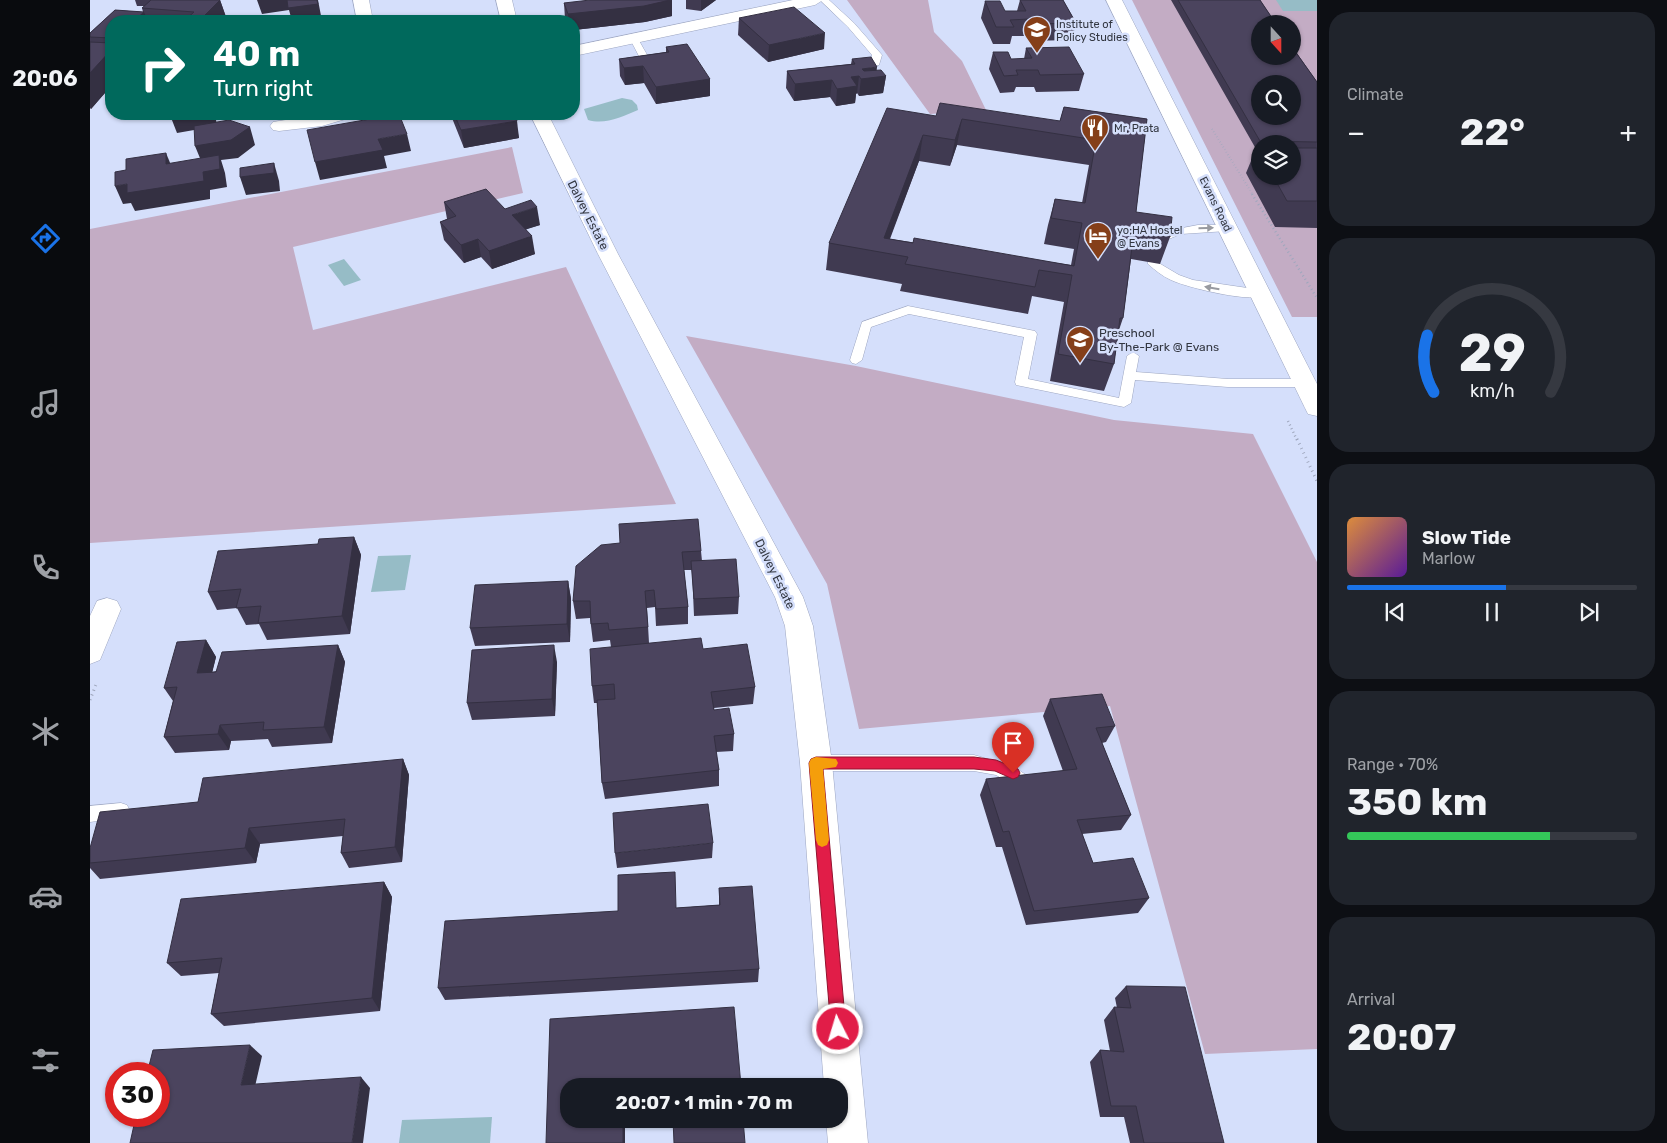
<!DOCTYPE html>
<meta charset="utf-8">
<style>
body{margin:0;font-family:Rubik,sans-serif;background:#20242c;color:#f1f3f6;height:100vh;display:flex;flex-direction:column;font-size:19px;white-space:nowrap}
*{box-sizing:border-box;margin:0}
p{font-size:16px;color:#9ea1a6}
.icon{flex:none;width:28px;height:28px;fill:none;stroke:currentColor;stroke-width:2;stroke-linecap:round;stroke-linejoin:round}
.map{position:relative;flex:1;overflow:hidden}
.panel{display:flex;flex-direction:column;gap:12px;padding:12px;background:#0d0f14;width:350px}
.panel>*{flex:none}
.guide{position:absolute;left:15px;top:15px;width:475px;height:105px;border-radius:20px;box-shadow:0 1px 4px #0004;background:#00695c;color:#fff;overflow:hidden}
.needle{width:32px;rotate:159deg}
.tools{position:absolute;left:1161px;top:15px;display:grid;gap:10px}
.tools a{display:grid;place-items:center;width:50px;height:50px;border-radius:50%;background:#171b24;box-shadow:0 1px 4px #0004;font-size:25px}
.speed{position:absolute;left:15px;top:1062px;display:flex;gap:10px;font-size:25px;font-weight:700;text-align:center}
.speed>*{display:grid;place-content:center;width:65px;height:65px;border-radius:50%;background:#171b24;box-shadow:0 1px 4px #0004;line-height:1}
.speed .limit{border:8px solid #d22;background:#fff;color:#111}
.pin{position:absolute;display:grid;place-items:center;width:42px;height:42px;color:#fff;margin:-51px -21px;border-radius:50% 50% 50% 0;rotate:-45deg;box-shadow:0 0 5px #0007}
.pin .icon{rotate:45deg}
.me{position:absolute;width:55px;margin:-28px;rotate:355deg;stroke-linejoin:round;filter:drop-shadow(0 0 4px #0008)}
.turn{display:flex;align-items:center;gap:18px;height:105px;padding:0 25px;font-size:22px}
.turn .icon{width:65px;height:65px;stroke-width:2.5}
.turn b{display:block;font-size:35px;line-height:42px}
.big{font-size:38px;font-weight:700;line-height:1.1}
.panel .card{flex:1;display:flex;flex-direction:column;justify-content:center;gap:8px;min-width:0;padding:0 18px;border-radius:20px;background:#20242c}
.panel .dial{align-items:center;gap:0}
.dial svg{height:130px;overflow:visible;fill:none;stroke:#363941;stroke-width:7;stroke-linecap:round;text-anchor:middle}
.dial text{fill:#f1f3f6;stroke:none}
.song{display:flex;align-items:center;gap:15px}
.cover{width:60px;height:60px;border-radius:8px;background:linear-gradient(135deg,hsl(30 70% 55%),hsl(270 70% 35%))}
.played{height:5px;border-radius:2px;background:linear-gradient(90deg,#1a73e8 55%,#363941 55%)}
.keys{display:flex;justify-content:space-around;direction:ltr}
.heat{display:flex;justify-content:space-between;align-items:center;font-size:28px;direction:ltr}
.charge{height:8px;border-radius:4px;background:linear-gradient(90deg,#34c759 70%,#363941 0)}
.trip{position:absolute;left:470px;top:1078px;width:288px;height:50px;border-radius:20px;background:#171b24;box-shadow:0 1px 4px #0004;font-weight:700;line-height:50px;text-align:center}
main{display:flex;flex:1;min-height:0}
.menu{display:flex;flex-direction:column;width:90px;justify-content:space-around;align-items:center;background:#090b0e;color:#9ea1a6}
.menu .icon{width:35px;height:35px}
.menu .selected{color:#1a73e8}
.menu b{font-size:22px;color:#f1f3f6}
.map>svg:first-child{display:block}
</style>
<main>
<nav class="menu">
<b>20:06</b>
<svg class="icon selected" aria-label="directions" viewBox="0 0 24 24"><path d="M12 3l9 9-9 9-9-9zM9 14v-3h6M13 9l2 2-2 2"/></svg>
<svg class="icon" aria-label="music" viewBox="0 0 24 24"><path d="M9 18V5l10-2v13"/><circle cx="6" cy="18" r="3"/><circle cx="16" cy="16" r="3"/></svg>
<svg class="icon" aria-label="phone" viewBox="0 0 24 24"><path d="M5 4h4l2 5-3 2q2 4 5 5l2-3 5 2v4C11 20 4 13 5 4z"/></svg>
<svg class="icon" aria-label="climate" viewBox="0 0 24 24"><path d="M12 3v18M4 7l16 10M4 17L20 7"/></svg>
<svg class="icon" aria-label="car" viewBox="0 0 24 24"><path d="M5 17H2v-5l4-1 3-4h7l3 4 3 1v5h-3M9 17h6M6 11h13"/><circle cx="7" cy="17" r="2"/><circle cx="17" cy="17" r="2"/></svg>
<svg class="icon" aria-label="filters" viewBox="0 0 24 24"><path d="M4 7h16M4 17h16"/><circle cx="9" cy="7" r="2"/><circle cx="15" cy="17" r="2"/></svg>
</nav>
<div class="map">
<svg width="1227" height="1143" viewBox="0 0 1227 1143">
<rect width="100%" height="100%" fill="#d5dffb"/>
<!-- green -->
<g fill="#c3acc4" fill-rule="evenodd">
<path d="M757,0H838L844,32L872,61L896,110L840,114Z"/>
<path d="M1042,0H1227V317H1202ZM1170,24H1202V56H1170ZM1170,84H1202V116H1170ZM1170,144H1202V176H1170Z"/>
<path d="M422,147L433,193L203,247L223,330L476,267L586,504L0,543V229Z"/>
<path d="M596,336L766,366L1024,420L1163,434L1227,562V1049L1115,1054L1020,706L769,729L737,584Z"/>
</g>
<!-- water -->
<g fill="#96bcc6">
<path d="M1186,0H1227V11H1193Z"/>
<path d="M532,98L542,100L547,105L548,110C532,117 515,125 498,120L494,109Z"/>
<path d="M254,259L271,280L254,286L238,265Z"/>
<path d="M321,555L315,590L281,592L288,556Z"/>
<path d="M402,1117L400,1143H309L312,1120Z"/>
</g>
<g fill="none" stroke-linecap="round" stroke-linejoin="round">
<defs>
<g id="service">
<path d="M730,0H739L764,23L792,55L789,65L762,70V66L782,61V55L758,27Z"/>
<path d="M541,37H547L560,60L558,62H552L540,39Z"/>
<path d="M1108,225H1137L1143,228L1137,231L1091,234L1064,245L1058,242L1077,231Z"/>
<path d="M1062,259L1089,275L1103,280L1171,290L1177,294C1167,305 1095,287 1081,280C1072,276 1065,270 1058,264V260Z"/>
<path d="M818,306L945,331L947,334L938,379L1029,398L1037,356L1043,352L1049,356L1046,372L1138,379H1215L1221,383L1215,387H1138L1045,380L1041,403L1034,407L926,385L925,382L934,337L819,314L781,327L772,360L766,364L762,363L760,360L772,322Z"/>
<path d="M726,755H884L924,767L942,779L945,784L942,789L936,792L906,775L884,771H726L720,768L717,763L720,758Z"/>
<path d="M31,803L37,805L40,811L37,817L0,822V806Z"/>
</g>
<g id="minor">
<path d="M263,0H279L283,21H267Z"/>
<path d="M406,0H422L427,21H411Z"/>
<path d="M703,0H733L725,5L484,56V46Z"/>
<path d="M236,114H262L259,118L232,126L189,131L183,130L180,126L183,122L189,121Z"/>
<path d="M440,114H458L528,254L713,597L723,626L742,763L778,1143H738L736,1119H749V1086H734L710,763L695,626L685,597L508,254Z"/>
<path d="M17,598L27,601L31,609L10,660L0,664V616L7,601Z"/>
</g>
<path id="tertiary" d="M1016,0H1032L1227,384V416L1218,414L1215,408Z"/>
</defs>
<!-- service casing -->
<use href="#service" stroke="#9da6c1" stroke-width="1"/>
<!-- minor casing -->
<use href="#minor" stroke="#9da6c1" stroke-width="1"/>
<!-- tertiary casing -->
<use href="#tertiary" stroke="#9da6c1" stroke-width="1"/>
<!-- path-far2 -->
<path stroke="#9fa7bd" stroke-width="2" stroke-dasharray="0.5 2.5" stroke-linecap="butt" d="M1122,129L1163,195"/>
<!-- path-far1 -->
<g stroke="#9fa7bd" stroke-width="2.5" stroke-dasharray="1 3" stroke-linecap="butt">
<path d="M1162,194L1227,298"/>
<path d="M1198,421L1207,440"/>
</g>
<!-- path -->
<g stroke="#9fa7bd" stroke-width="3" stroke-dasharray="1 4" stroke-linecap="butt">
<path d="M1207,439L1227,481"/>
<path d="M0,700L7,682"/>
</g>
<!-- service -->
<use href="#service" fill="#fff" fill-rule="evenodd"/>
<!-- minor -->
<use href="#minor" fill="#fff" fill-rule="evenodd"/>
<!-- tertiary -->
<use href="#tertiary" fill="#fff" fill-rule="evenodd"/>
</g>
<!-- wall -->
<g fill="#403a51" fill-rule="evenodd">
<path d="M45,0H130L136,17L131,21H21V86L1,109L0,108V33L25,10L53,12L52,8L55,6H47Z"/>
<path d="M582,0V16L555,22L484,30V21H476L475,19L474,3Z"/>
<path d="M596,0H626L611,11L596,9Z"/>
<path d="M930,0H973L986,23L982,40L938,41L936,36H922L920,44H903L891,18L895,1L915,11H927Z"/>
<path d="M1081,0H1170L1227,82V228L1185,227L1156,173L1166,149ZM1170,144H1202V176H1170Z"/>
<path d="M649,18L734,49L678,62L648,35Z"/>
<path d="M576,47L620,79V96L566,104L554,83L535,85L530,76L529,59L576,52Z"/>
<path d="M936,48L994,74L989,91L946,92L944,87H926L924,92L910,93L899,69L903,52L921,59H934Z"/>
<path d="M762,59L796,76L793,93L769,96L767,93L766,94L765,103L746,106L740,97L704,101L696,88L697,71L761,64Z"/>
<path d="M974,107L1057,119L1046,212L1080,237L1070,264L1041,259L1033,318L1028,333L1024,364L1014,391L960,381L974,302L942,296L938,314L810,291L812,284L736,270L739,243L846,116L970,121ZM867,145L999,165L992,203L965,199L958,225L954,244L984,249L981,265L800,239L829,161L860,166Z"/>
<path d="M361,114H424L429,138L374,148L362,118Z"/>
<path d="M354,202L415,209L450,225L436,229L445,254L402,269L391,257L374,263L354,240L350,222L357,219Z"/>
<path d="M264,537L271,555L260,634L177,640L169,624L156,625L147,608L127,610L118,592L228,544Z"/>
<path d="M511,545L611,551L612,561L649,597L648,614L604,616L602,570H594L598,607V624L566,626L565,607L557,608L559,643L613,649L665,687L663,704L624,708V710L644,734L643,751L626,752L629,770V786L515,799L512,783L507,703H504L502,686L521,647L520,640L503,642L500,618L486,619L483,601Z"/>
<path d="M478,581L481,599L480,642L385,646L380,628Z"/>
<path d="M116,640L126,657L122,672L248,645L255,662L242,743L182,747L178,739L141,741L139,750L85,753L74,737L83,701L74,688Z"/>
<path d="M467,662L465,716L382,720L377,703Z"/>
<path d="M960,699L1025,726L1016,742L1012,743L1041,815L1031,830L992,834L1003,863L1059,898L1048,913L936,925L912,847H906L890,795L896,779L973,771L953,716Z"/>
<path d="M313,759L319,775L312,862L259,868L251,853L253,836L170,844L166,863L10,879L0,868V848L108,802Z"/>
<path d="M623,843L622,858L527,868L525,853Z"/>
<path d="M294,882L302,897L290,1011L134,1026L121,1014L129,973L91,976L77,963Z"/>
<path d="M629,888L669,969L668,982L355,1000L348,988L586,908L629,905Z"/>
<path d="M1036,986L1134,1143H1040L1034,1117H1010L1000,1062L1010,1050L1020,1051L1014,1020L1024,1007L1027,1008L1025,998Z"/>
</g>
<!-- shaded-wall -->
<g fill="#343042">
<path d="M130,0L136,17L131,21H109Z"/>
<path d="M167,0H228L232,21H202L199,10L172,14Z"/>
<path d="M582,0V16L555,22L484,30V21H479L478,14Z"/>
<path d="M611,0H626L611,11Z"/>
<path d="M54,12L58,21H44Z"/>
<path d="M735,33L734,49L678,62L679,45Z"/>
<path d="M21,50V86L1,109L0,105V73Z"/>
<path d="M553,66L554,83L535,85L534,68Z"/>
<path d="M787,67L786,77L796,76L793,93L769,96L772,69Z"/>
<path d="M769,76L767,93L766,94L765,103L746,106L747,89L761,77Z"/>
<path d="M620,79V96L566,104V87Z"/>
<path d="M742,80L740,97L704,101L705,84Z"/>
<path d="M90,114H125L127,126L87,133L80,115Z"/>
<path d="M872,119L867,145L860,166L865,140Z"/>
<path d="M427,121L429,138L374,148L371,130Z"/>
<path d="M160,127L165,145L148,158L131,160L135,173L137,187L120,190V199L45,211L41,203L33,204L25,186L37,184L112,163L105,146Z"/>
<path d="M317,134L321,151L294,156L297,168L230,180L225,162L288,139Z"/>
<path d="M833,135L829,161L794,253V238Z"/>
<path d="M76,153L83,170L76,164Z"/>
<path d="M184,163L189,181L190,191L156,195L150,177Z"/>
<path d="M447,207L450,225L425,233L422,215Z"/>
<path d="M442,236L445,254L402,269L399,251Z"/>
<path d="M388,239L391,257L374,263L371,245Z"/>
<path d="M264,537L271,555L260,634L252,616Z"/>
<path d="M478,581L481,599L480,642L477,624Z"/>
<path d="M116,640L126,657L118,690L107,673Z"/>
<path d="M248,645L255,662L242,743L234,727Z"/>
<path d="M464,645L467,662L465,716L462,699Z"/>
<path d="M130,725L141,741L139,750L128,734Z"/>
<path d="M313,759L319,775L312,862L305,847Z"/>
<path d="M159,828L170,844L166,863L155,848Z"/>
<path d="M294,882L302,897L290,1011L282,998Z"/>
<path d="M160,1045L172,1056L163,1095L151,1085Z"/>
<path d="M271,1077L280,1088L273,1143H262Z"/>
<rect x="533" y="1119" width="2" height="24"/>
</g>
<!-- building -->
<g fill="#4b445e" stroke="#343042" fill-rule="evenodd">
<path d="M61,0H130L109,21H94L104,12L52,8Z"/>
<path d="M197,0H227L228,4L198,8Z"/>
<path d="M500,0H580L554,6L478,14L474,3Z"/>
<path d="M930,0H973L986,23L941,24L939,19L920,20L924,27H906L895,1H910L915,11H936Z"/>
<path d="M1088,0H1170L1186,24H1170V56H1202V47L1227,82V142L1170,141ZM1170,84H1202V116H1170Z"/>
<path d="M704,7L735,33L679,45L649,18Z"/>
<path d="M25,10L54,12L44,21H21V38L0,37V33Z"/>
<path d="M0,42L21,43V50L0,73Z"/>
<path d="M597,44L620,79L566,87L553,66L534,68L529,59L579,52L576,47Z"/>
<path d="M979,47L994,74L950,75L948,70H926L928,75L914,76L903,52H918L921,59L942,58L936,48Z"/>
<path d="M781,57L787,67L772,69L774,71L791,70L796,76L771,79L769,76L761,77L767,86L747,89L742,80L705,84L697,71L765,64L762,59Z"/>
<path d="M850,103L970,121L974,107L1057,119L1046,212L1082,217L1080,237L1044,231L1033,318H1030L1024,364L968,354L982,275L949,270L945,287L815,264L818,257L739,243L797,108L846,116ZM872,119L1006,140L995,203L965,199L961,218L992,223L984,266L824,238L823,243L794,238L833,135L865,140Z"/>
<path d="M309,114L317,134L288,139L293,150L225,162L217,130Z"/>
<path d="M364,114H424L427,121L371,130Z"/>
<path d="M139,120L160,127L141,140L105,146L104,126Z"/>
<path d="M1166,147H1170V154Z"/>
<path d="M1202,148H1227V201H1197L1183,176H1202Z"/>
<path d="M76,153V164L129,155L130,169L113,172L114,181L37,193V184L25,186V172L36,170V159Z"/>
<path d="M184,163V173L150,177V168Z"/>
<path d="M396,189L415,209L441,200L447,207L422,215L442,236L399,251L388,239L371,245L350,222L366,216L354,202Z"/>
<path d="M608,519L611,551L592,552L598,607L566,609L564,590L555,591L558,627L519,630L518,623L501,624L500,601H483L486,566L511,545L530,543L529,524Z"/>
<path d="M264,537L252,616L168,623L171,606L146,608L151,589L118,592L128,551L228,544L229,539Z"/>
<path d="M646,559L649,597L604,599L601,561Z"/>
<path d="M478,581L477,624L380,628L385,585Z"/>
<path d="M611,638L613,649L657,644L665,687L621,692L624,710L639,708L644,734L624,736L629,770L512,783L507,700L525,699L524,684L502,686L500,649Z"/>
<path d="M116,640L107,673L126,672L132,652L248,645L234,727L173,730L174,722L130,725L128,734L74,737L87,687L74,688L87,642Z"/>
<path d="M464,645L462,699L377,703L382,650Z"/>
<path d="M1012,694L1025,726L1006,728L1041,815L987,820L1003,863L1043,858L1059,898L944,911L919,831L913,832L896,779L987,769L960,699Z"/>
<path d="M313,759L305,847L251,853L255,819L159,828L155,848L0,863V848L10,812L108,802L113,778Z"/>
<path d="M618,804L623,843L525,853L523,813Z"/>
<path d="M585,872L586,908L630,905L629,888L662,886L669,969L348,988L355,921L528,911V875Z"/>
<path d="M294,882L282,998L121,1014L132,958L77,963L91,899Z"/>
<path d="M1036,986L1095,987L1134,1143H1054L1046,1106H1021L1010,1050L1034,1052L1024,1007L1041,1008Z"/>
<path d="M644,1007L651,1086H479V1119H533V1143H456L460,1019Z"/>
<path d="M160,1045L151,1085L271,1077L262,1143H40L46,1116H69V1074H57L63,1050Z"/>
<path d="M583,1119H653L655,1143H584Z"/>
</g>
<!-- one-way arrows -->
<defs><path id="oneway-solid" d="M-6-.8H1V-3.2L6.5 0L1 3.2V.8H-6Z" transform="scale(1.25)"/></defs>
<g fill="#989aa0">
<use href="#oneway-solid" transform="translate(1116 228) rotate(-1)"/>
<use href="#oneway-solid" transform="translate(1122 288) rotate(-170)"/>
</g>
<!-- route -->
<path fill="#e11d48" stroke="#92132f" d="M726,757H884L906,760L928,769L930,773L928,777L923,779L905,771L884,769H733L756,1029L754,1034L748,1037L743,1034L741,1029L719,763L721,759Z"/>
<!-- slow -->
<path fill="#f59e0b" d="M726,757L746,759L748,763L746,767L733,769L739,840L737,845L732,847L728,845L726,840L719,763L721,759Z"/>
<!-- icons -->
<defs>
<symbol id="university-pin" viewBox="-11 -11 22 30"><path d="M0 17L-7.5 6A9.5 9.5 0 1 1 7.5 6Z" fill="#853f19" stroke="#d5dffb"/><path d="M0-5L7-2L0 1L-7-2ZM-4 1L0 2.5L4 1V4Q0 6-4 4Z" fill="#fff"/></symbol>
<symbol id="restaurant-pin" viewBox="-11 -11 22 30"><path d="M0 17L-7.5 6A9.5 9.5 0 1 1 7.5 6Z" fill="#853f19" stroke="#d5dffb"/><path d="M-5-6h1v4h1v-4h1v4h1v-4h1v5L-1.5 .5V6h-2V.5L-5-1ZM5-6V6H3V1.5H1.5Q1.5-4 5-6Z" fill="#fff"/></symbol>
<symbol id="hotel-pin" viewBox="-11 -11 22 30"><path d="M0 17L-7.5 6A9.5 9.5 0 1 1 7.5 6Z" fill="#853f19" stroke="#d5dffb"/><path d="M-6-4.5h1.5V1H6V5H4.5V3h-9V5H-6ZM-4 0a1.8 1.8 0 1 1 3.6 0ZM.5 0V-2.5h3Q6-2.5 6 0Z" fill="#fff"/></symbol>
<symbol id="school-pin" viewBox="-11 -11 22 30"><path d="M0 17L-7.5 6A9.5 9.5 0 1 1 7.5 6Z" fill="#853f19" stroke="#d5dffb"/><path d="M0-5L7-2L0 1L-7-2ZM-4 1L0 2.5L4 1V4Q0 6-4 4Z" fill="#fff"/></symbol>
</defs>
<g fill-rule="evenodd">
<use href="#university-pin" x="931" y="14" width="32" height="43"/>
<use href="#restaurant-pin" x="989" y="112" width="32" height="43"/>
<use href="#hotel-pin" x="992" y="220" width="32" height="43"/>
<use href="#school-pin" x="974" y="324" width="32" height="43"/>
</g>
<g text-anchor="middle" stroke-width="5" stroke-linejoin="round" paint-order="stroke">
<!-- far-poi labels -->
<g font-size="11" fill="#323640" stroke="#d5dffb" text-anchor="start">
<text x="966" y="28">Institute of<tspan x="966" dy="13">Policy Studies</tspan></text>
<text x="1024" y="132">Mr. Prata</text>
<text x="1027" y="234">yo:HA Hostel<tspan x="1027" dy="13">@ Evans</tspan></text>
</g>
<!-- far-street labels -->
<g font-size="11" fill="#323640" stroke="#d5dffb">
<text transform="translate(1126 204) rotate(64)" y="4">Evans Road</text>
</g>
<!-- street labels -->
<g font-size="12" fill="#323640" stroke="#d5dffb">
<text transform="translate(498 215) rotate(63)" y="4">Dalvey Estate</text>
<text transform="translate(685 574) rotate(64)" y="4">Dalvey Estate</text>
</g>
<!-- poi labels -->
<g font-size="12" fill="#323640" stroke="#d5dffb" text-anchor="start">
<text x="1009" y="337">Preschool<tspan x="1009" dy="14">By-The-Park @ Evans</tspan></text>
</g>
</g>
</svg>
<div class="tools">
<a><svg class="needle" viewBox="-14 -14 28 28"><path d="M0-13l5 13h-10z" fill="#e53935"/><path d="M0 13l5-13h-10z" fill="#9ea1a6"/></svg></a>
<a><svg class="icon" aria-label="search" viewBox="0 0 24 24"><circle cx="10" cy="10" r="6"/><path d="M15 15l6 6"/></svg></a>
<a><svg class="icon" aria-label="layers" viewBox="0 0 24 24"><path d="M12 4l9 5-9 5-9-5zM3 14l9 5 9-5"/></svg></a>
</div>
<div class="speed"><div class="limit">30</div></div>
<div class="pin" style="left:923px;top:773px;background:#d93025"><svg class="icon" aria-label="arrive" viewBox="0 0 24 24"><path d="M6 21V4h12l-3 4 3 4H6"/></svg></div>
<svg class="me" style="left:748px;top:1029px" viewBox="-20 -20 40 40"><circle r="17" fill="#e11d48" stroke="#fff" stroke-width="3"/><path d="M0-11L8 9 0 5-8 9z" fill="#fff"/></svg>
<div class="trip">20:07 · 1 min · 70 m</div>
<div class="guide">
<div class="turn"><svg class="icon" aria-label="right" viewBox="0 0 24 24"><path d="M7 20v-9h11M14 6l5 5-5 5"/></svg><div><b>40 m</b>Turn right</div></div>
</div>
</div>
<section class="panel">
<div class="card"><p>Climate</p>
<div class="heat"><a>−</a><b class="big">22°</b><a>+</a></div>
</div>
<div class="card dial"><svg viewBox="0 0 100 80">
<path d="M14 69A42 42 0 1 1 86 69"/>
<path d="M14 69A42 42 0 0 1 10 34" stroke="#1a73e8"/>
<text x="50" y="56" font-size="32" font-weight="700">29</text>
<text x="50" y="72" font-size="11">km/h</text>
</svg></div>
<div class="card">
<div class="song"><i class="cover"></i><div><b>Slow Tide</b><p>Marlow</p></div></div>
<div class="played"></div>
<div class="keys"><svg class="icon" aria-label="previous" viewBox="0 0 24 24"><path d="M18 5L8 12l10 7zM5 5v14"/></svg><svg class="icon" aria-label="pause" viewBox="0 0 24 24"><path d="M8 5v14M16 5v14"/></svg><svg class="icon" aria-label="next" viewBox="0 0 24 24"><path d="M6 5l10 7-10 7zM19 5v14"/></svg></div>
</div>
<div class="card"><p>Range · 70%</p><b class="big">350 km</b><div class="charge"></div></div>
<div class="card"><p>Arrival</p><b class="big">20:07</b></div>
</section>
</main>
